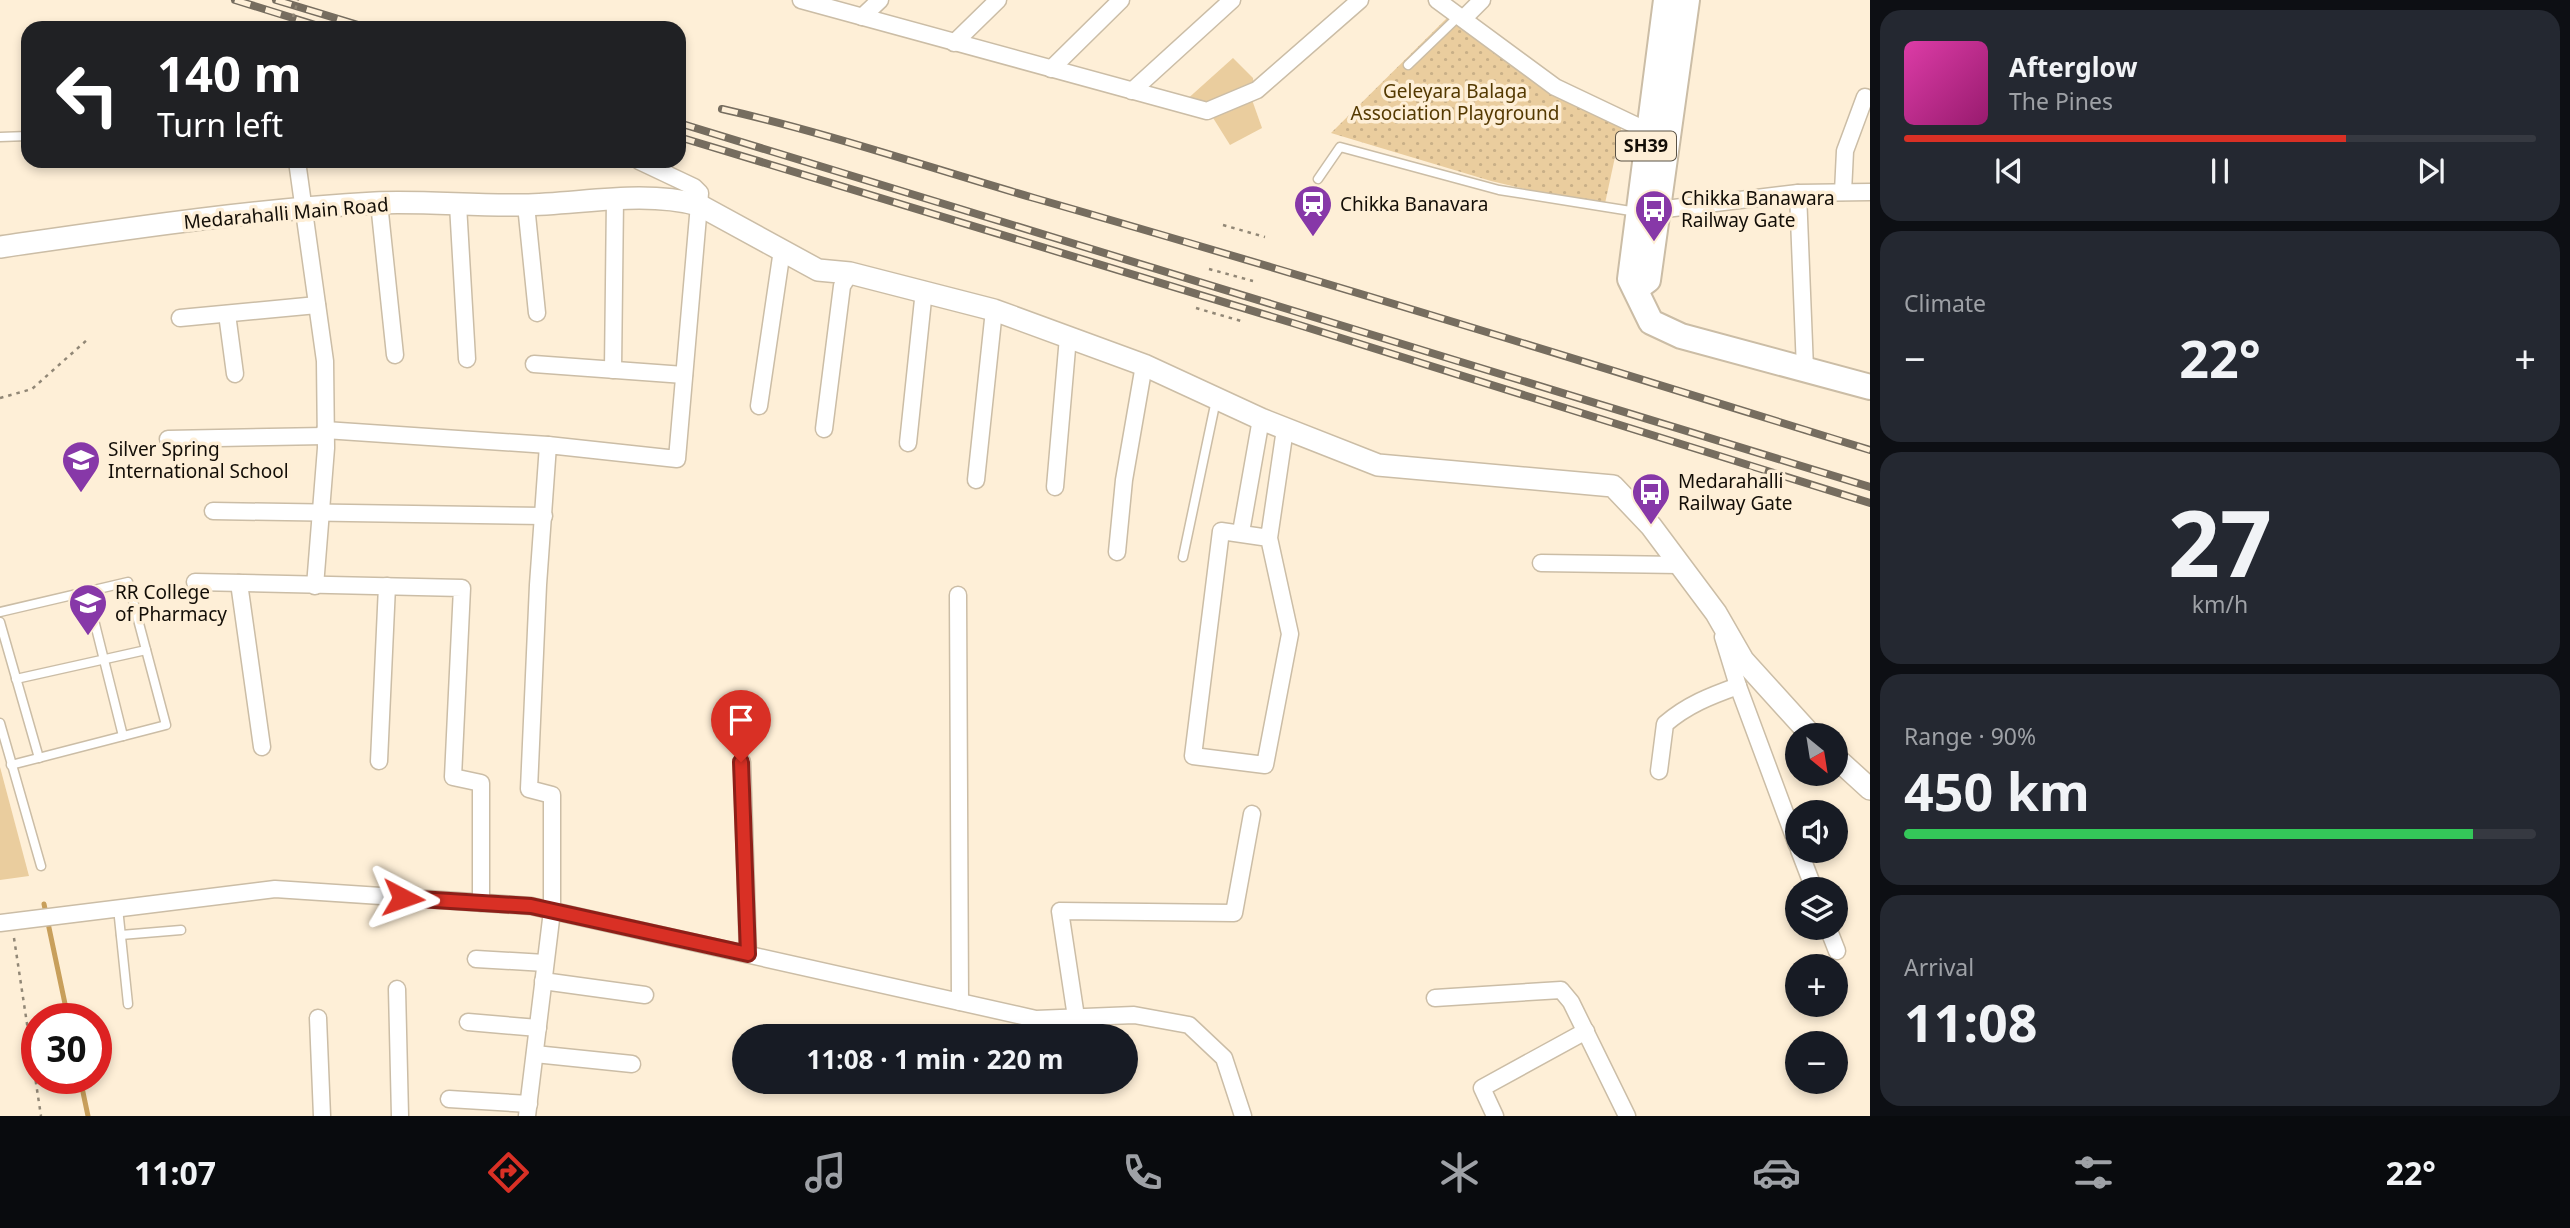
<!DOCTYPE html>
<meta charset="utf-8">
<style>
body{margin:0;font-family:"Noto Sans",sans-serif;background:#242831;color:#f1f3f6;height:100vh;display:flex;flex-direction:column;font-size:26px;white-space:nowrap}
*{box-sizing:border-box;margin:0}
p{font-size:23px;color:#9ea1a6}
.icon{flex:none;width:38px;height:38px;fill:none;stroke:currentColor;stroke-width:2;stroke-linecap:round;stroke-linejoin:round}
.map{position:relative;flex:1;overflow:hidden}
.drawer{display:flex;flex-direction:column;gap:10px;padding:10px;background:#0d0f14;width:700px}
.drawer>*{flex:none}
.top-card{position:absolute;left:21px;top:21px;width:665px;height:147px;border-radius:21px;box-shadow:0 4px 10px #0003;background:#202124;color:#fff;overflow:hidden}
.needle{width:46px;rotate:150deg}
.buttons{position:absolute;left:1785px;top:723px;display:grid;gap:14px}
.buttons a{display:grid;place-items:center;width:63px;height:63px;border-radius:50%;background:#171b24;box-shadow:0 4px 10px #0003;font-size:35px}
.speed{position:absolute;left:21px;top:1003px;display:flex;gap:14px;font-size:35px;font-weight:700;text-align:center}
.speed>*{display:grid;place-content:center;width:91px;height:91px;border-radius:50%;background:#171b24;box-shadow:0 4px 10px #0003;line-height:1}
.speed .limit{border:10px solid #d22;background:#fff;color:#111}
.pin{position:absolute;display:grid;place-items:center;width:60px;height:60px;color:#fff;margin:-72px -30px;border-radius:50% 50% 50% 0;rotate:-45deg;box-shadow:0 0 7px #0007}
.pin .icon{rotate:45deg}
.me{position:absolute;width:77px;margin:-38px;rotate:94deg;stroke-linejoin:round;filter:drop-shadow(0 0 5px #0008)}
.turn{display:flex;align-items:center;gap:24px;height:147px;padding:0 21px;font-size:32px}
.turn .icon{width:91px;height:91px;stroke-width:2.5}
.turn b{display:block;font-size:49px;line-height:60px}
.big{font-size:52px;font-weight:700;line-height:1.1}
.drawer .card{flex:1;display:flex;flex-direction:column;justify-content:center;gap:10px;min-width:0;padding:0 24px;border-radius:21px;background:#242831}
.drawer .dial{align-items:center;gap:0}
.dial b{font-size:91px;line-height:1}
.song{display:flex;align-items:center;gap:21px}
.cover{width:84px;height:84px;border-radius:10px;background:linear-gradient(135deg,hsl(320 70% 55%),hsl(320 70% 35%))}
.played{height:7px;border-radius:4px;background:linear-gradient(90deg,#d93025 70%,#363941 70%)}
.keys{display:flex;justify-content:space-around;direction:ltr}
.heat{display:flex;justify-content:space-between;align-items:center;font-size:38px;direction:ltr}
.charge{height:10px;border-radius:5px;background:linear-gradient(90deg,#34c759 90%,#363941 0)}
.trip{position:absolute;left:732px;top:1024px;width:406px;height:70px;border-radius:35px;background:#171b24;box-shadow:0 4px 10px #0003;font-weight:700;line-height:70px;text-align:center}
.tabs{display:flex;height:112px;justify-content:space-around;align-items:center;background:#090b0e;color:#9ea1a6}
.tabs .icon{width:49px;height:49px}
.tabs .current{color:#d93025}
.tabs b{font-size:32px;color:#f1f3f6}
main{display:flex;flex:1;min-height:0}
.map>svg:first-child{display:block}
</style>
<main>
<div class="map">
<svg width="1870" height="1116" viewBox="0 0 1870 1116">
<defs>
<pattern id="park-dots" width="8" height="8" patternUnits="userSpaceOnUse" patternTransform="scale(1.75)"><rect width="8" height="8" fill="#eacd9e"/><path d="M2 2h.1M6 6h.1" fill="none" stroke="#c8af87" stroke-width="1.8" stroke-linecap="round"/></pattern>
</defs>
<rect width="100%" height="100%" fill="#feefd7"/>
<!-- green -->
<g fill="#eacd9e">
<path d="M1233,58L1253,78L1254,89L1207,108L1184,102Z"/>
<path d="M1251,97L1262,128L1230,145L1210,113Z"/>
<path d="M0,767L29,876L0,880Z"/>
</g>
<!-- park -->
<path fill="url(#park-dots)" d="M1448,17L1623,120L1604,208L1491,181L1331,133Z"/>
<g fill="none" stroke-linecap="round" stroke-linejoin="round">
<!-- stream -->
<g stroke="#c89f5b" stroke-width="5">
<path d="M44,904L68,1018"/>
<path d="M80,1078L88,1116"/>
</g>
<defs>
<g id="lane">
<path d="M1408,65L1460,15"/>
<path d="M0,137L28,136"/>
<path d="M1318,179L1340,147L1499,190L1637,212"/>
<path d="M1183,557L1216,400"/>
<path d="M87,592L123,736"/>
<path d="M0,612L128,582L166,725L11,765"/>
<path d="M0,622L39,758"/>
<path d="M16,679L146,650"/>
<path d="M0,723L41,866"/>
<path d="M118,908L128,1004"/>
<path d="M121,935L181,930"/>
</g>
<g id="street">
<path d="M801,0L1207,111L1257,90L1360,0"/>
<path d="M1437,0L1555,87L1654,134"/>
<path d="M862,17L880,0"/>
<path d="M1464,18L1482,0"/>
<path d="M954,43L998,0"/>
<path d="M1051,69L1121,0"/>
<path d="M1132,91L1232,0"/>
<path d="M297,161L325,361L326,448L315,586"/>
<path d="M1843,192L1845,151L1865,97"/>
<path d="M1798,193L1805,369"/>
<path d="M379,203L395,355"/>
<path d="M458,205L467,359"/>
<path d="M526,205L537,313"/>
<path d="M1649,211L1798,193L1870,192"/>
<path d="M227,314L235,374"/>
<path d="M180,318L317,305"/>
<path d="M534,364L684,375"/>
<path d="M613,370L615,198"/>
<path d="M759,406L782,250"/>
<path d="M824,429L842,286L850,273"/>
<path d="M325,430L548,445"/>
<path d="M168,439L325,436"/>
<path d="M908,443L924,290"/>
<path d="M976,480L994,310"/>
<path d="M1055,487L1068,337"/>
<path d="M213,511L544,516"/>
<path d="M1241,532L1261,419"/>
<path d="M1269,538L1221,531L1193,756L1265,765L1290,634L1269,538L1285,429"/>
<path d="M1117,552L1124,480L1144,365"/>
<path d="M1541,563L1680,565"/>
<path d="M195,582L462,588L453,777L481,783V903"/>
<path d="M239,583L262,747"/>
<path d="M958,595L960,1002"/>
<path d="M1723,637L1738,686L1797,845"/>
<path d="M379,761L387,586"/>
<path d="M742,762L748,954"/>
<path d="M1659,771L1665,724C1687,705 1710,696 1738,686"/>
<path d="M1799,850L1814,889"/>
<path d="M0,923L275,889L531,906L1036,1019L1134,1015L1189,1025L1224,1058L1243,1116"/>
<path d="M1828,928L1837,951"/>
<path d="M476,959L545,963"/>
<path d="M543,981L645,995"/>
<path d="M397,989L400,1116"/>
<path d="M1435,998L1561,990L1571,1002L1627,1116"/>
<path d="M1076,1017L1060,911L1234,913L1252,814"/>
<path d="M318,1018L322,1116"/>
<path d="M468,1022L538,1028"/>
<path d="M535,1054L632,1064"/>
<path d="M449,1099L529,1104"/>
<path d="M527,1116L552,911V795L529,789L538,585L548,445L677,459L700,193L694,187L639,161"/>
<path d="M1495,1116L1482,1088L1586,1031"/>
</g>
<g id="secondary">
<path d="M0,247C124,229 249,210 375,203C424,201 474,206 524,205C581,204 643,190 699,205L818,270L850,273L994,310L1144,365L1261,419L1378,465L1613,486L1651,526L1716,613L1743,660L1811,735"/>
<path d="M1836,758L1870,789"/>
</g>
<g id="primary">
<path d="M1666,0L1630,279L1651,322L1681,336L1870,387"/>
<path d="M1636,289L1648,280L1687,0"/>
</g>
</defs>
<!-- lane casing -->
<use href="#lane" stroke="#cbbda6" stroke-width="11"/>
<!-- street casing -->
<use href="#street" stroke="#cbbda6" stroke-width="19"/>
<!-- secondary casing -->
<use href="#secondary" stroke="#cbbda6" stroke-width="24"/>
<!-- primary casing -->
<use href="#primary" stroke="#cbbda6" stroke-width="28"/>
<!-- path -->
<g stroke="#918776" stroke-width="2.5" stroke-dasharray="3.5 5" stroke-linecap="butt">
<path d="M290,28L293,17"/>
<path d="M1223,225L1265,237"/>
<path d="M1209,269L1253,281"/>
<path d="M1196,308L1241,321"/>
<path d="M0,398L32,389L88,339"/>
<path d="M14,938L41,1116"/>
</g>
<!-- lane -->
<use href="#lane" stroke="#fff" stroke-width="8"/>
<!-- street -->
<use href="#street" stroke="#fff" stroke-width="16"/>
<!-- secondary -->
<use href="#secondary" stroke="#fff" stroke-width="21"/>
<!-- primary -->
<use href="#primary" stroke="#fff" stroke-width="24"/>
<defs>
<g id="rail">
<path d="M235,0L325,28"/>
<path d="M276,0L368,28"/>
<path d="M722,109C828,133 930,168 1034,198C1314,278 1592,364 1870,450"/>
<path d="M679,123L1870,487"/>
<path d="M679,137L1296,324L1870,503"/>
</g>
</defs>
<!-- rail casing -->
<use href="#rail" stroke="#766d5f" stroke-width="8"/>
<!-- rail -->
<use href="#rail" stroke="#feefd7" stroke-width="5" stroke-dasharray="16" stroke-linecap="butt"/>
<!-- path-bridge -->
<path stroke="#918776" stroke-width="2.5" stroke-dasharray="3.5 5" stroke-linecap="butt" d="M293,17L298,0"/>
</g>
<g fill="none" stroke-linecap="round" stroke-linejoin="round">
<defs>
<path id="route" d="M403,898L531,906L748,954L741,762"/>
</defs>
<!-- route casing -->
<use href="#route" stroke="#8d1f18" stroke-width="18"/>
<!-- route -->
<use href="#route" stroke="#d93025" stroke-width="12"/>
</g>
<!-- icons -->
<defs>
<symbol id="station-pin" viewBox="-11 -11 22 30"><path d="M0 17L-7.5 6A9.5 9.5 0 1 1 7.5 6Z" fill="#8738a8" stroke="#feefd7"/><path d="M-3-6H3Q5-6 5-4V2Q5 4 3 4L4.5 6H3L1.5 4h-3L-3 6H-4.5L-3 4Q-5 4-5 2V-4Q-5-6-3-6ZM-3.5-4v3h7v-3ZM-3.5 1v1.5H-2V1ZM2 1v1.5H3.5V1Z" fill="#fff"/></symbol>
<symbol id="bus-pin" viewBox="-11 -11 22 30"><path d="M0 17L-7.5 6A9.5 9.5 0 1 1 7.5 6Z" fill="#8738a8" stroke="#feefd7"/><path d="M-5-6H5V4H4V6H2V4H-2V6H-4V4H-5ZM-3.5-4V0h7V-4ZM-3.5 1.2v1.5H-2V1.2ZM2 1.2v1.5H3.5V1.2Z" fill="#fff"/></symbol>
<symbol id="school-pin" viewBox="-11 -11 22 30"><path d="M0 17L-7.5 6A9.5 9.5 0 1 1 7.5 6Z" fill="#8738a8" stroke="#feefd7"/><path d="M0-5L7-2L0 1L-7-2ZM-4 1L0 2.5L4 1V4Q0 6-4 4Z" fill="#fff"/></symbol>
<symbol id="university-pin" viewBox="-11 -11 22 30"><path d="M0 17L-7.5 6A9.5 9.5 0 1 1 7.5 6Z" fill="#8738a8" stroke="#feefd7"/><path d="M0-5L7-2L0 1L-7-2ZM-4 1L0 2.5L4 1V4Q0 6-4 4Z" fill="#fff"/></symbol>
</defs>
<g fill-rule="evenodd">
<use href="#station-pin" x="1291" y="182" width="44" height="60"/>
<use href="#bus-pin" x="1632" y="187" width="44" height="60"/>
<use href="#school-pin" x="59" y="438" width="44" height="60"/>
<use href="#bus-pin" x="1629" y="470" width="44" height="60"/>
<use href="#university-pin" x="66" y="581" width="44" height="60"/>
</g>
<g text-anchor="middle" stroke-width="7" stroke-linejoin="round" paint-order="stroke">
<!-- shield labels -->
<rect fill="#feefd7" stroke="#5a5245" stroke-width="2" x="1616" y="131.5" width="60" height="29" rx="5"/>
<g font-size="18" font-weight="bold" fill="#130e07">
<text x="1646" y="152">SH39</text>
</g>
<!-- park labels -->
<g font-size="19" fill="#543900" stroke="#feefd7">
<text x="1455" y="98">Geleyara Balaga<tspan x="1455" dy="22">Association Playground</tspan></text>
</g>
<!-- poi labels -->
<g font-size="19" fill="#130e07" stroke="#feefd7" text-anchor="start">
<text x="1681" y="205">Chikka Banawara<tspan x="1681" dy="22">Railway Gate</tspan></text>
<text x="1340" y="211">Chikka Banavara</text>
<text x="108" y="456">Silver Spring<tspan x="108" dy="22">International School</tspan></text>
<text x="1678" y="488">Medarahalli<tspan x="1678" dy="22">Railway Gate</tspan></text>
<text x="115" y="599">RR College<tspan x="115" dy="22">of Pharmacy</tspan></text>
</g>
<!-- street labels -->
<g font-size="19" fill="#130e07" stroke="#feefd7">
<text transform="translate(286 213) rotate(-5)" y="7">Medarahalli Main Road</text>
</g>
</g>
</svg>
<div class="buttons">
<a><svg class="needle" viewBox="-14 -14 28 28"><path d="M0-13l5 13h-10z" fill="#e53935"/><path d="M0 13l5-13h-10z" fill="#9ea1a6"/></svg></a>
<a><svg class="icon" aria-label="sound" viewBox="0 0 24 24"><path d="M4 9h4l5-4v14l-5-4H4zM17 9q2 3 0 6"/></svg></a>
<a><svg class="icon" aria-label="layers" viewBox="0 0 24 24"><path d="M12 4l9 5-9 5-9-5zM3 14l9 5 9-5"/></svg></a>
<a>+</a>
<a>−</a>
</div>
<div class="speed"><div class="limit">30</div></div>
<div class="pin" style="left:741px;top:762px;background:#d93025"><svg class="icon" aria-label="arrive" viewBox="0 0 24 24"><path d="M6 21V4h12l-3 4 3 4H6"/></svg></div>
<svg class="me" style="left:403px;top:898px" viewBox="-20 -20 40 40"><path d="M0-17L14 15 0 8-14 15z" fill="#d93025" stroke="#fff" stroke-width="4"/></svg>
<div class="trip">11:08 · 1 min · 220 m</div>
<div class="top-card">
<div class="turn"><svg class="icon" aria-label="left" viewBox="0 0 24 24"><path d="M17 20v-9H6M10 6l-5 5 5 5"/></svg><div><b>140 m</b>Turn left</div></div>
</div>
</div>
<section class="drawer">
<div class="card">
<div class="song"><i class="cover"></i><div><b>Afterglow</b><p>The Pines</p></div></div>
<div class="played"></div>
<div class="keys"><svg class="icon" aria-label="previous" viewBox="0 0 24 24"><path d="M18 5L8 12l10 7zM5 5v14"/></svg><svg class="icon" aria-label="pause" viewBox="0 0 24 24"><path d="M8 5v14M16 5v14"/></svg><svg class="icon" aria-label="next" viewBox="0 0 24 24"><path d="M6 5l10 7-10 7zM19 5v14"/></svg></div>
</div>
<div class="card"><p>Climate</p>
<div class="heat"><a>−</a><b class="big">22°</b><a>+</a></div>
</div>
<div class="card dial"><b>27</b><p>km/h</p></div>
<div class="card"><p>Range · 90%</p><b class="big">450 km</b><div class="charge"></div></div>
<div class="card"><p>Arrival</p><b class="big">11:08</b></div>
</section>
</main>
<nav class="tabs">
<b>11:07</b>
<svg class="icon current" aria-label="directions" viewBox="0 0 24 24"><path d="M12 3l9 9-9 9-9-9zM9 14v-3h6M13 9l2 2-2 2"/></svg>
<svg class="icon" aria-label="music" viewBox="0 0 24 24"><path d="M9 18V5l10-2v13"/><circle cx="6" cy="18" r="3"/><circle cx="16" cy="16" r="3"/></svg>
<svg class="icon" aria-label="phone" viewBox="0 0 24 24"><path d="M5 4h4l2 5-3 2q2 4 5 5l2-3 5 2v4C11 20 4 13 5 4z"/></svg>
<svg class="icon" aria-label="climate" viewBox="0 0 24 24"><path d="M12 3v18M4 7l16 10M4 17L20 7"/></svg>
<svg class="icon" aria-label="car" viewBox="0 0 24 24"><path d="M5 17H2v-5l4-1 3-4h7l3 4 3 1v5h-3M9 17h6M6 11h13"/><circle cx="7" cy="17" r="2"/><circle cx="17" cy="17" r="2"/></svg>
<svg class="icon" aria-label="filters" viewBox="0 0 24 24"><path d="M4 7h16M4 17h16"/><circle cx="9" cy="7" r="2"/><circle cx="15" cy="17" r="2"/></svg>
<b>22°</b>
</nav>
